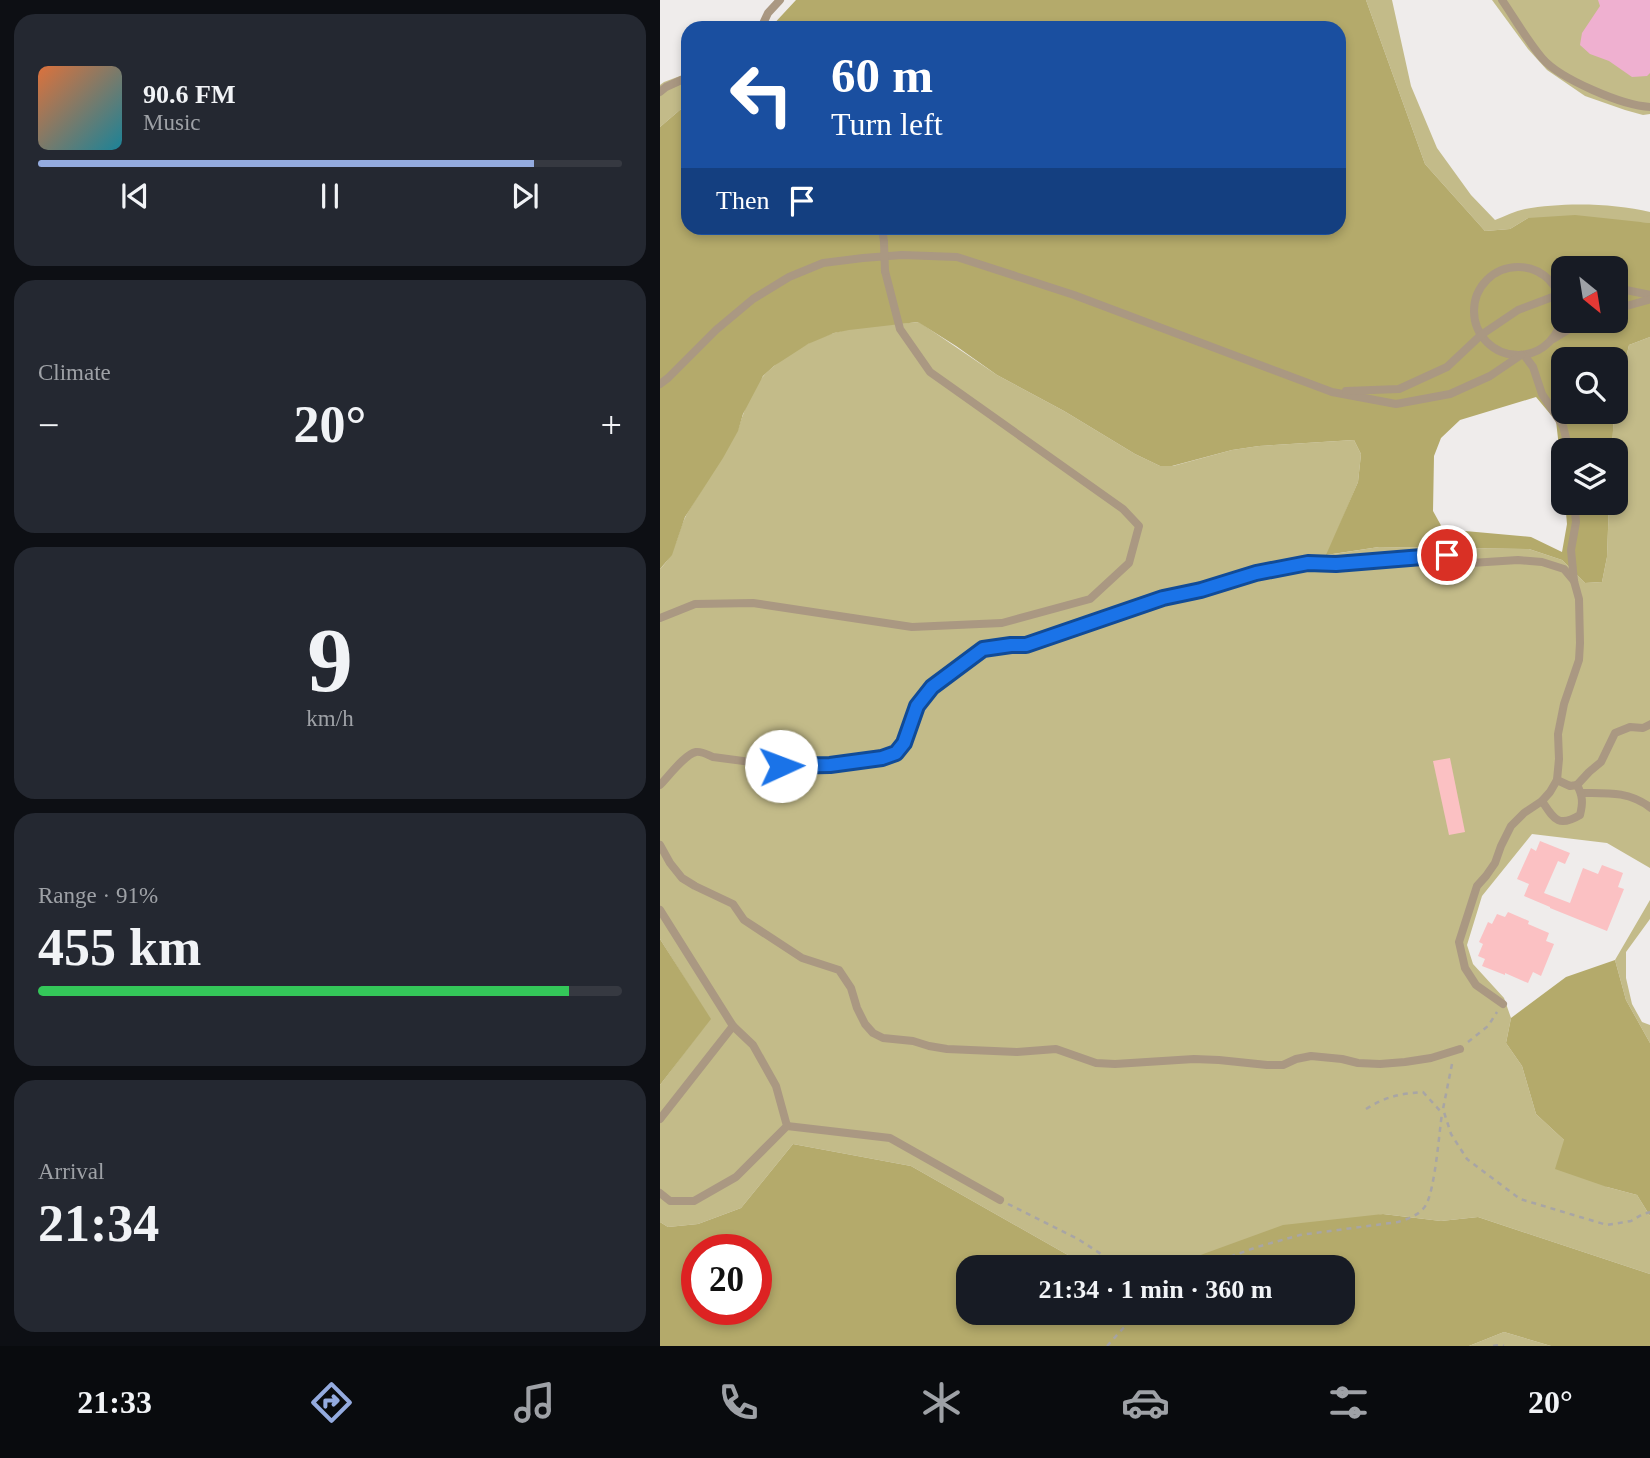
<!DOCTYPE html>
<meta charset="utf-8">
<style>
body{margin:0;font-family:Georgia,serif;background:#242831;color:#f1f3f6;height:100vh;display:flex;flex-direction:column;font-size:26px;white-space:nowrap}
*{box-sizing:border-box;margin:0}
p{font-size:23px;color:#9ea1a6}
.icon{flex:none;width:38px;height:38px;fill:none;stroke:currentColor;stroke-width:2;stroke-linecap:round;stroke-linejoin:round}
.map{position:relative;flex:1;overflow:hidden}
.side{display:flex;flex-direction:column;gap:14px;padding:14px;background:#0d0f14;width:660px}
.side>*{flex:none}
.top-card{position:absolute;left:21px;top:21px;width:665px;height:214px;border-radius:21px;box-shadow:0 4px 10px #0003;background:#1a4fa0;color:#fff;overflow:hidden}
.needle{width:46px;rotate:150deg}
.fabs{position:absolute;left:891px;top:256px;display:grid;gap:14px}
.fabs a{display:grid;place-items:center;width:77px;height:77px;border-radius:14px;background:#171b24;box-shadow:0 4px 10px #0003;font-size:35px}
.speed{position:absolute;left:21px;top:1234px;display:flex;gap:14px;font-size:35px;font-weight:700;text-align:center}
.speed>*{display:grid;place-content:center;width:91px;height:91px;border-radius:50%;background:#171b24;box-shadow:0 4px 10px #0003;line-height:1}
.speed .limit{border:10px solid #d22;background:#fff;color:#111}
.pin{position:absolute;display:grid;place-items:center;width:60px;height:60px;color:#fff;margin:-30px;border:4px solid #fff;border-radius:50%;box-shadow:0 2px 7px #0007}
.me{position:absolute;width:77px;margin:-38px;rotate:88deg;stroke-linejoin:round;filter:drop-shadow(0 0 5px #0008)}
.turn{display:flex;align-items:center;gap:24px;height:147px;padding:0 35px;font-size:32px}
.turn .icon{width:91px;height:91px;stroke-width:2.5}
.turn b{display:block;font-size:49px;line-height:60px}
.then{display:flex;align-items:center;height:66px;padding:0 35px;background:#0003;gap:14px;font-size:26px}
.big{font-size:52px;font-weight:800;line-height:1.1}
.side .card{flex:1;display:flex;flex-direction:column;justify-content:center;gap:10px;min-width:0;padding:0 24px;border-radius:21px;background:#242831}
.side .dial{align-items:center;gap:0}
.dial b{font-size:91px;line-height:1}
.song{display:flex;align-items:center;gap:21px}
.cover{width:84px;height:84px;border-radius:10px;background:linear-gradient(135deg,hsl(20 70% 55%),hsl(190 70% 35%))}
.played{height:7px;border-radius:4px;background:linear-gradient(90deg,#94abdf 85%,#363941 85%)}
.keys{display:flex;justify-content:space-around;direction:ltr}
.heat{display:flex;justify-content:space-between;align-items:center;font-size:38px;direction:ltr}
.charge{height:10px;border-radius:5px;background:linear-gradient(90deg,#34c759 91%,#363941 0)}
.trip{position:absolute;left:296px;top:1255px;width:399px;height:70px;border-radius:21px;background:#171b24;box-shadow:0 4px 10px #0003;font-weight:800;line-height:70px;text-align:center}
.menu{display:flex;height:112px;justify-content:space-around;align-items:center;background:#090b0e;color:#9ea1a6}
.menu .icon{width:49px;height:49px}
.menu .active{color:#94abdf}
.menu b{font-size:32px;color:#f1f3f6}
main{display:flex;flex:1;min-height:0}
.map>svg:first-child{display:block}
</style>
<main>
<section class="side">
<div class="card">
<div class="song"><i class="cover"></i><div><b>90.6 FM</b><p>Music</p></div></div>
<div class="played"></div>
<div class="keys"><svg class="icon" aria-label="previous" viewBox="0 0 24 24"><path d="M18 5L8 12l10 7zM5 5v14"/></svg><svg class="icon" aria-label="pause" viewBox="0 0 24 24"><path d="M8 5v14M16 5v14"/></svg><svg class="icon" aria-label="next" viewBox="0 0 24 24"><path d="M6 5l10 7-10 7zM19 5v14"/></svg></div>
</div>
<div class="card"><p>Climate</p>
<div class="heat"><a>−</a><b class="big">20°</b><a>+</a></div>
</div>
<div class="card dial"><b>9</b><p>km/h</p></div>
<div class="card"><p>Range · 91%</p><b class="big">455 km</b><div class="charge"></div></div>
<div class="card"><p>Arrival</p><b class="big">21:34</b></div>
</section>
<div class="map">
<svg width="991" height="1346" viewBox="0 0 991 1346">
<rect width="100%" height="100%" fill="#efeceb"/>
<!-- green -->
<g fill="#c3bb89">
<path d="M706,0H732L751,86L777,148L811,195L835,220C845,216 855,211 865,209C902,202 954,203 990,212V223L868,218L850,229L825,231L765,164Z"/>
<path d="M832,0H990V114L983,115L965,110L925,96L887,70L868,49Z"/>
<path d="M28,73V103L0,127V85L4,82Z"/>
<path d="M259,322L337,375L404,411L475,454L500,466H513L572,450L599,446L694,440L701,454L698,482L667,555L719,547L869,549L902,560L925,583L942,582L947,557L949,502H956V450H952L954,411H956V401L969,345L990,337V868L947,843L872,834L822,896L807,945L813,964L844,998L851,1018L846,1043L862,1066L876,1114L904,1140L947,1187L977,1195L990,1216V1274L818,1217L781,1221L723,1214L524,1261L523,1267H429L251,1166L133,1144L81,1208L38,1224L8,1227L0,1222V1085L50,1019L0,939V569C17,553 17,531 28,512C44,486 60,461 75,435C79,429 80,422 83,415C86,405 91,395 96,386C109,364 149,340 174,333C200,325 231,325 259,322Z"/>
<path d="M990,900V919L966,952V978L972,1004L982,1022L990,1025V1043L966,1000L955,960Z"/>
<path d="M844,1332L891,1346H809Z"/>
</g>
<!-- forest -->
<g fill="#b4aa6b" fill-rule="evenodd">
<path d="M136,0H706L765,164L825,231L850,229L868,218L915,215L990,223V337L969,345L956,401V359H903V411H954L952,450H903V482L896,421L876,397L800,420L781,438L774,456L773,511L783,529L871,537L902,552L907,524L905,502H949L947,557L942,582L925,583L902,560L869,549L719,547L666,555L698,482L701,454L694,440L599,446L572,450L512,466H500L475,454L404,411L337,375L296,346L258,322L189,330L174,333L148,344L114,366L103,376L83,414L78,431L63,458L25,517L12,555L0,569V127L28,103V228H679V28H110ZM903,268H956V320H903Z"/>
<path d="M0,939L51,1019L0,1085Z"/>
<path d="M955,960L966,1000L990,1043V1216L977,1195L947,1187L895,1169L904,1140L876,1114L862,1066L846,1043L851,1018L906,977Z"/>
<path d="M133,1144L251,1166L429,1267H308V1312H682V1267H523L524,1261L623,1225L723,1214L781,1221L818,1217L990,1274V1346H891L844,1332L809,1346H0V1222L8,1227L38,1224L81,1208ZM37,1250H96V1309H37Z"/>
</g>
<!-- water -->
<path fill="#efb0d0" d="M938,0H990V73L987,76L972,77L949,61L930,54L920,45L922,33L940,6Z"/>
<!-- building -->
<g fill="#fbc1c3">
<path d="M790,758L805,832L789,835L773,761Z"/>
<path d="M880,841L910,853L905,864L898,861L884,893L910,903L923,868L938,874L942,865L963,873L958,887L964,889L947,931L890,908V907L864,896L869,884L857,879L871,848L876,851Z"/>
<path d="M848,912L869,921L868,924L889,933L886,941L894,944L881,976L873,972L868,983L845,973V975L822,966L825,959L818,956L823,944L819,942L828,922L832,924L837,914L845,917Z"/>
</g>
<g fill="none" stroke-linecap="round" stroke-linejoin="round">
<!-- path -->
<g stroke="#a8a5a5" stroke-width="2.5" stroke-dasharray="5 5" stroke-linecap="butt">
<path d="M808,1042L828,1026L837,1012"/>
<path d="M792,1064L783,1109L791,1134L807,1159L860,1199L947,1225L971,1221L983,1214L991,1212"/>
<path d="M706,1109C727,1096 739,1094 763,1092L782,1113"/>
<path d="M348,1204L418,1239L461,1267"/>
<path d="M542,1267L597,1247L640,1235L738,1222C748,1219 760,1215 766,1205C775,1188 779,1135 782,1113"/>
<path d="M447,1346L478,1312"/>
<path d="M833,1346L839,1345L844,1346"/>
</g>
<!-- service -->
<g stroke="#aa9882" stroke-width="8">
<path d="M842,0C855,19 867,40 882,58C900,79 963,106 991,107"/>
<path d="M101,28L108,13L120,0"/>
<path d="M0,92L6,87L28,77"/>
<path d="M222,228L224,242"/>
<circle cx="858" cy="311" r="44"/>
<path d="M956,288L991,295"/>
<path d="M956,309L991,299"/>
<path d="M893,339L924,320"/>
<path d="M864,355L873,367L882,394L903,426L909,450"/>
<path d="M0,384L8,378L56,330L93,299L129,277L163,263L203,258L242,255L297,257L414,295L672,392L736,404L790,394L830,376L861,355"/>
<path d="M686,391L739,389L787,367L821,335L858,310L903,293"/>
<path d="M0,618L35,604L93,603L252,627L342,623L430,599L469,563L479,526L463,509L270,372L240,329L225,271"/>
<path d="M897,780L910,786L917,785L929,772L941,762L955,733L970,727L983,728L991,724"/>
<path d="M0,785C8,777 25,754 36,752C42,751 48,755 53,757L121,766H145L222,758L236,753L244,743L257,707L272,687L323,649L351,645H366L503,598L541,590L596,573L648,563L676,564L787,555L811,563L858,560L882,562L904,569L914,581"/>
<path d="M921,793C947,793 969,791 991,808"/>
<path d="M882,801C894,819 898,828 920,815C923,803 923,796 917,785"/>
<path d="M0,845L10,863L22,878L35,886L73,904L84,920L142,958L179,970L191,988L197,1008L205,1024L213,1033L223,1038L253,1041L269,1046L287,1049L357,1052L396,1049L436,1063L455,1064L534,1059L559,1060L607,1065H623L636,1059L651,1056L682,1059L698,1063L720,1064L745,1062L771,1058L800,1049"/>
<path d="M0,910L73,1026L0,1119"/>
<path d="M843,1004L816,985L805,968L799,942L817,886L826,876L835,863L841,846L851,826L864,813L882,801L890,792L897,780L899,759L898,734L904,704L919,660L920,643L919,599L914,581L911,550L916,522L914,502"/>
<path d="M127,1126L230,1138L340,1200"/>
<path d="M0,1193L10,1201H34L76,1177L127,1126L116,1086L93,1045L73,1026"/>
</g>
<!-- service-bridge -->
<path stroke="#aa9882" stroke-width="8" d="M224,242L225,271"/>
</g>
<g fill="none" stroke-linecap="round" stroke-linejoin="round">
<defs>
<path id="route" d="M121,766L170,765L222,758L236,753L244,743L257,706L272,687L323,649L351,645H366L503,598L541,590L596,573L648,563L676,564L787,555"/>
</defs>
<!-- route casing -->
<use href="#route" stroke="#114b97" stroke-width="18"/>
<!-- route -->
<use href="#route" stroke="#1a73e8" stroke-width="12"/>
</g>
</svg>
<div class="fabs">
<a><svg class="needle" viewBox="-14 -14 28 28"><path d="M0-13l5 13h-10z" fill="#e53935"/><path d="M0 13l5-13h-10z" fill="#9ea1a6"/></svg></a>
<a><svg class="icon" aria-label="search" viewBox="0 0 24 24"><circle cx="10" cy="10" r="6"/><path d="M15 15l6 6"/></svg></a>
<a><svg class="icon" aria-label="layers" viewBox="0 0 24 24"><path d="M12 4l9 5-9 5-9-5zM3 14l9 5 9-5"/></svg></a>
</div>
<div class="speed"><div class="limit">20</div></div>
<div class="pin" style="left:787px;top:555px;background:#d93025"><svg class="icon" aria-label="arrive" viewBox="0 0 24 24"><path d="M6 21V4h12l-3 4 3 4H6"/></svg></div>
<svg class="me" style="left:121px;top:766px" viewBox="-20 -20 40 40"><circle r="19" fill="#fff"/><path d="M0-13L10 11 0 6-10 11z" fill="#1a73e8"/></svg>
<div class="trip">21:34 · 1 min · 360 m</div>
<div class="top-card">
<div class="turn"><svg class="icon" aria-label="left" viewBox="0 0 24 24"><path d="M17 20v-9H6M10 6l-5 5 5 5"/></svg><div><b>60 m</b>Turn left</div></div>
<div class="then">Then<svg class="icon" aria-label="arrive" viewBox="0 0 24 24"><path d="M6 21V4h12l-3 4 3 4H6"/></svg></div>
</div>
</div>
</main>
<nav class="menu">
<b>21:33</b>
<svg class="icon active" aria-label="directions" viewBox="0 0 24 24"><path d="M12 3l9 9-9 9-9-9zM9 14v-3h6M13 9l2 2-2 2"/></svg>
<svg class="icon" aria-label="music" viewBox="0 0 24 24"><path d="M9 18V5l10-2v13"/><circle cx="6" cy="18" r="3"/><circle cx="16" cy="16" r="3"/></svg>
<svg class="icon" aria-label="phone" viewBox="0 0 24 24"><path d="M5 4h4l2 5-3 2q2 4 5 5l2-3 5 2v4C11 20 4 13 5 4z"/></svg>
<svg class="icon" aria-label="climate" viewBox="0 0 24 24"><path d="M12 3v18M4 7l16 10M4 17L20 7"/></svg>
<svg class="icon" aria-label="car" viewBox="0 0 24 24"><path d="M5 17H2v-5l4-1 3-4h7l3 4 3 1v5h-3M9 17h6M6 11h13"/><circle cx="7" cy="17" r="2"/><circle cx="17" cy="17" r="2"/></svg>
<svg class="icon" aria-label="filters" viewBox="0 0 24 24"><path d="M4 7h16M4 17h16"/><circle cx="9" cy="7" r="2"/><circle cx="15" cy="17" r="2"/></svg>
<b>20°</b>
</nav>
